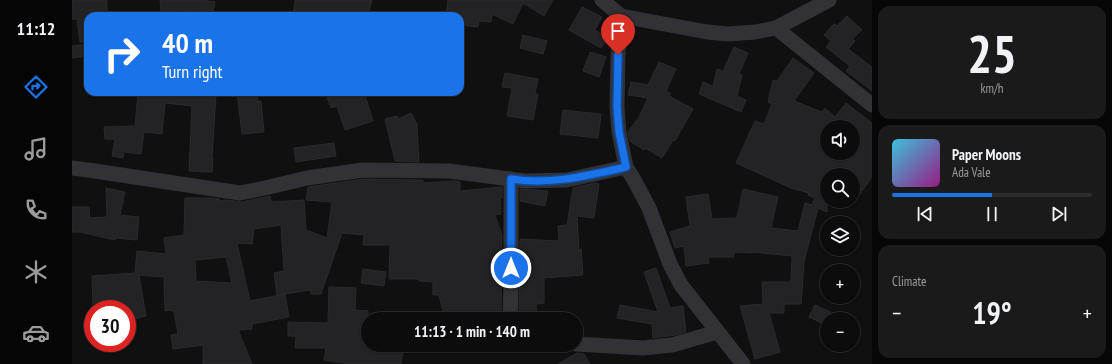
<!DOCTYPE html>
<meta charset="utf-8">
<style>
body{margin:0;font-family:"PT Sans Narrow",sans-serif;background:#1a1a1b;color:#f1f3f6;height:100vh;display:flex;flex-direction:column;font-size:15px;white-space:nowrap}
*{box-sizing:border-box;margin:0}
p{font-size:13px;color:#9a9b9d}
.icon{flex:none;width:22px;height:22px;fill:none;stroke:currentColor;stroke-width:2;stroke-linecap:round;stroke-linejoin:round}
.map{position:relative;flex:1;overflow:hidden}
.drawer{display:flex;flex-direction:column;gap:6px;padding:6px;background:#070707;width:240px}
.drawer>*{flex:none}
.banner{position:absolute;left:12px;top:12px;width:380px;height:84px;border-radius:12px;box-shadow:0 1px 3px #0004,0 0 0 1px #2c2c2e;background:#1a73e8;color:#fff;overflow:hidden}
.buttons{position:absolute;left:748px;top:120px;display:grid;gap:8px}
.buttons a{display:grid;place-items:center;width:40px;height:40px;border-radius:50%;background:#0c0c0d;box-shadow:0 1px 3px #0004,0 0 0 1px #2c2c2e;font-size:20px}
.speed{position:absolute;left:12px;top:300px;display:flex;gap:8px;font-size:20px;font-weight:700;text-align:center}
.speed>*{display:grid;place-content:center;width:52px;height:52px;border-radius:50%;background:#0c0c0d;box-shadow:0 1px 3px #0004,0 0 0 1px #2c2c2e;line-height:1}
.speed .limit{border:6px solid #d22;background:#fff;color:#111}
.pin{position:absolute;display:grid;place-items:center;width:34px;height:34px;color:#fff;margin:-41px -17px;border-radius:50% 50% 50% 0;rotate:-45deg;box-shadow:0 0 4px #0007}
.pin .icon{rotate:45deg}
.me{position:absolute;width:44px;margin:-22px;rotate:0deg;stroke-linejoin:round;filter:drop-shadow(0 0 3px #0008)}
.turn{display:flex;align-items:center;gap:14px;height:84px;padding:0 12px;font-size:18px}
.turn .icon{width:52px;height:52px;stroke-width:2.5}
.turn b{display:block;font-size:28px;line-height:34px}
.big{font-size:30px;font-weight:600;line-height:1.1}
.drawer .tile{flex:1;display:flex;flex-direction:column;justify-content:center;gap:6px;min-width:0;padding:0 14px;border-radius:12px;background:#1a1a1b}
.drawer .dial{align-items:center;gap:0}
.dial b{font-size:52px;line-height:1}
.song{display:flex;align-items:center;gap:12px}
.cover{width:48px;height:48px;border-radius:6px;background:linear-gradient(135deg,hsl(190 70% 55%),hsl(310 70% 35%))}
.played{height:4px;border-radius:2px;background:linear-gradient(90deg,#1a73e8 50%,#2c2c2e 50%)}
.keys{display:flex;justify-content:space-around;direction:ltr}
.heat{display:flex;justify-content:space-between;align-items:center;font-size:22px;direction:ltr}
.trip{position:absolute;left:289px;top:312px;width:222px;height:40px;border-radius:20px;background:#0c0c0d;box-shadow:0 1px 3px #0004,0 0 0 1px #2c2c2e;font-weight:600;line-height:40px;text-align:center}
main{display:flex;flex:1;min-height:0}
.tabs{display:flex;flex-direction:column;width:72px;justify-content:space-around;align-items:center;background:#050505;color:#9a9b9d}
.tabs .icon{width:28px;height:28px}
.tabs .selected{color:#1a73e8}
.tabs b{font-size:18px;color:#f1f3f6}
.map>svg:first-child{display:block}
</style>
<main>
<nav class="tabs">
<b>11:12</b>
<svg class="icon selected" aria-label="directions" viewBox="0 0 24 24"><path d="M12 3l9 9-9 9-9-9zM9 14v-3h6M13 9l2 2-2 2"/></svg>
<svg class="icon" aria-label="music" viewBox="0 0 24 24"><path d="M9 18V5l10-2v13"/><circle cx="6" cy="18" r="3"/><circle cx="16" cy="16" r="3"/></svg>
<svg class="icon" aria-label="phone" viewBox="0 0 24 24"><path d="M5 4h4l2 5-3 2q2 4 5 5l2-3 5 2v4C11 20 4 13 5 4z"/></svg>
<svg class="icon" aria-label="climate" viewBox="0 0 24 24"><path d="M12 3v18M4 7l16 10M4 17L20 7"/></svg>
<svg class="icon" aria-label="car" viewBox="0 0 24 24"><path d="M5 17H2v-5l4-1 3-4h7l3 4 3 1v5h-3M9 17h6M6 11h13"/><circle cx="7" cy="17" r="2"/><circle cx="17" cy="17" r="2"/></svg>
</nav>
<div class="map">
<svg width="800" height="364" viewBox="0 0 800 364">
<rect width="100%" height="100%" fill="#101011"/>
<!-- building -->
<g fill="#232325" stroke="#2a2a2d" fill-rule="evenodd">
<path d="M0,0H35V16H16V42H8L5,19H0Z"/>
<path d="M88,0H130L143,2L140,16L111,10V16H89Z"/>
<path d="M223,0H300L296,16H221Z"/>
<path d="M376,0H481L472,16L451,3L441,24L420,14L419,22L407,21L406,27L388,25V16H374Z"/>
<path d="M510,7L530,17L523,30L535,38L529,48L497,30Z"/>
<path d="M775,16L790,30L780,39L783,41L776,49L800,67V91L774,71L778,66L754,47L759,41L752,35L762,24L765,26Z"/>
<path d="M451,35L475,41L471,54L448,48Z"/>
<path d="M16,44V56L0,58V46Z"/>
<path d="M662,47L676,53L667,74L670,75L665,96L674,100L669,112L627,94L631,82L641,86L645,69L651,71Z"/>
<path d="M518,52L534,57L527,77L511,71Z"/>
<path d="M721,58L742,73L722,101L750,112L753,108L763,117L774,103L800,123V177L781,204V175H755V212L746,208L732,262L729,304H712V313H697L708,352L683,359L668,306L691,304L690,282H719L720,256L680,252V253L662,252V257H636L637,263L614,266L612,246L603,248L598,232L618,226L614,197L636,194L640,219L665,218L671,189L706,197L699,228L726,231L733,203L740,205L743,198L736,195L737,193L719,188L664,163L683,121L692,124L700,104L696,102L701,80L705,81ZM755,127H781V153H755Z"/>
<path d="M587,62L604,69L594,91L598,93L597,96L621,109L603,141L601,140L590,158L573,148L572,150L558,141L556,132L567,117L576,98L556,95L559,82L576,85Z"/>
<path d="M433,73L466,79L463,94H466L461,120L435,116L440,88L430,87Z"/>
<path d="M66,92H122L144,94L140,158H141L140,172L117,171L120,106L93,103L90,134L72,132L69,154L52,152L51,158L40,156L43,139H33L32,127L63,126Z"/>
<path d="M165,92H186L185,101H189L192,132L170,134Z"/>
<path d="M261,92H292L301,121L273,130L265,106L259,108L254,94Z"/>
<path d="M491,110L529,114L526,138L488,134Z"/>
<path d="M339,113L345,124L347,162L323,161L313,119L325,116L326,119Z"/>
<path d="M262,143L264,156L224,162L222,148Z"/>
<path d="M292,179L351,180V183L383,181L388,182V191L430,187V198H428L429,214L423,215L430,235L429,319H373L367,295H361V282L347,281V279H317L318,245H291L292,235L270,233L249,294H239V290L205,295L202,273L212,271L209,225L182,229L180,244L165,243L178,301L213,294L217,317L180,324V329L166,330L180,364H131V345L101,349L99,335L106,334L102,311H99L98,310L93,311L92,277L67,275L74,316L62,319L61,315H55V309H31V305L21,306L20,276L63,273L65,251L94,254L92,238L112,235L113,198H139L147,199V201L153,200L170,202L198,196L199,202L232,200L234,230L255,238L260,202L234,200L236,187ZM154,257L160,283L124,281L123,260Z"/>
<path d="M523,183L527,184L522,218L505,216L507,250L509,249L511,275L472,278V303L464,304L465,319H447L448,239L487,241L486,226L495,225L501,188Z"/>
<path d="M34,188L53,192L48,215L67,217L65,240L44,238L43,240L8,232H0V207H17L18,218L35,217Z"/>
<path d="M448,189L476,191L473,206L448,201Z"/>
<path d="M584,268L598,308L611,306L614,332L603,335L581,338L580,324L545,318L548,305L586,312L572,272Z"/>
<path d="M291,269L314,272L312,286L289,283Z"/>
<path d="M257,287L284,288L283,310L296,311V345H332L329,364H277L252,360L254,348H223L224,336H216V322L256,323Z"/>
<path d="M743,305L758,312L752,324L737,317Z"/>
<path d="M505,353L512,354L518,364H486Z"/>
</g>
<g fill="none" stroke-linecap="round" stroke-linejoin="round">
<!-- minor -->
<g stroke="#313136" stroke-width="15">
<path d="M530,0L549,16L635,32L656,34L683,32L704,28L757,0"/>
<path d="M549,16L546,55L545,107L547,132L554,167L561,178L577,208L598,264L609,285L671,364"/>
<path d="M704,28L800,105"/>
<path d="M0,168L23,171L168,193L193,188L235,178L291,170L377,171L453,181L495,180L554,167"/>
<path d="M438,319L439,282V179"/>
<path d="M504,344L571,348L600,345L645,332"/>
</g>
</g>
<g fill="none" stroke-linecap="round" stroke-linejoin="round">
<defs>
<path id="route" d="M439,268V179C478,185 515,176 554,167L547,132L545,107L546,55"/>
</defs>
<!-- route casing -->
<use href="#route" stroke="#114b97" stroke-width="10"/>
<!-- route -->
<use href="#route" stroke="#1a73e8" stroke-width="7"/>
</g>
</svg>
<div class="buttons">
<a><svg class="icon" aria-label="sound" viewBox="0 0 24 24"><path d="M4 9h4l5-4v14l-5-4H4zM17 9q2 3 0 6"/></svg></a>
<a><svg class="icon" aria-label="search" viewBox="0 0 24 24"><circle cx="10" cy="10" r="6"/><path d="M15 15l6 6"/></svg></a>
<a><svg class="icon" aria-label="layers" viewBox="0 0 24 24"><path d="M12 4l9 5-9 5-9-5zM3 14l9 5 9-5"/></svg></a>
<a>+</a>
<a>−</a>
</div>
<div class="speed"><div class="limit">30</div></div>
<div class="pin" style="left:546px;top:55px;background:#d93025"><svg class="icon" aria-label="arrive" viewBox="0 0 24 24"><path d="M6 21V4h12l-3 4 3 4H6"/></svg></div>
<svg class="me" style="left:439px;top:268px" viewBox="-20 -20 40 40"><circle r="17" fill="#1a73e8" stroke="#fff" stroke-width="3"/><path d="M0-11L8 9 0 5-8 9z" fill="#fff"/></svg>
<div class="trip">11:13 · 1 min · 140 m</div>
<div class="banner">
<div class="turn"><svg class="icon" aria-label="right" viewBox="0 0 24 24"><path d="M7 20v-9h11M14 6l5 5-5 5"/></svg><div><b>40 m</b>Turn right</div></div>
</div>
</div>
<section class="drawer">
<div class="tile dial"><b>25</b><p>km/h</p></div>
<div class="tile">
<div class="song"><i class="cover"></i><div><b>Paper Moons</b><p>Ada Vale</p></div></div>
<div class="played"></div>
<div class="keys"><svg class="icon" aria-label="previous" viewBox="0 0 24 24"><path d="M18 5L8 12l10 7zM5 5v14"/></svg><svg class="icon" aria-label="pause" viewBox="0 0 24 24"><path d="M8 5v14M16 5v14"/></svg><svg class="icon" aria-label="next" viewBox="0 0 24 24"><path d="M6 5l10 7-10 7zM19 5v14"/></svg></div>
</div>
<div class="tile"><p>Climate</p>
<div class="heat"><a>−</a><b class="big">19°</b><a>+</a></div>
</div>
</section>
</main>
